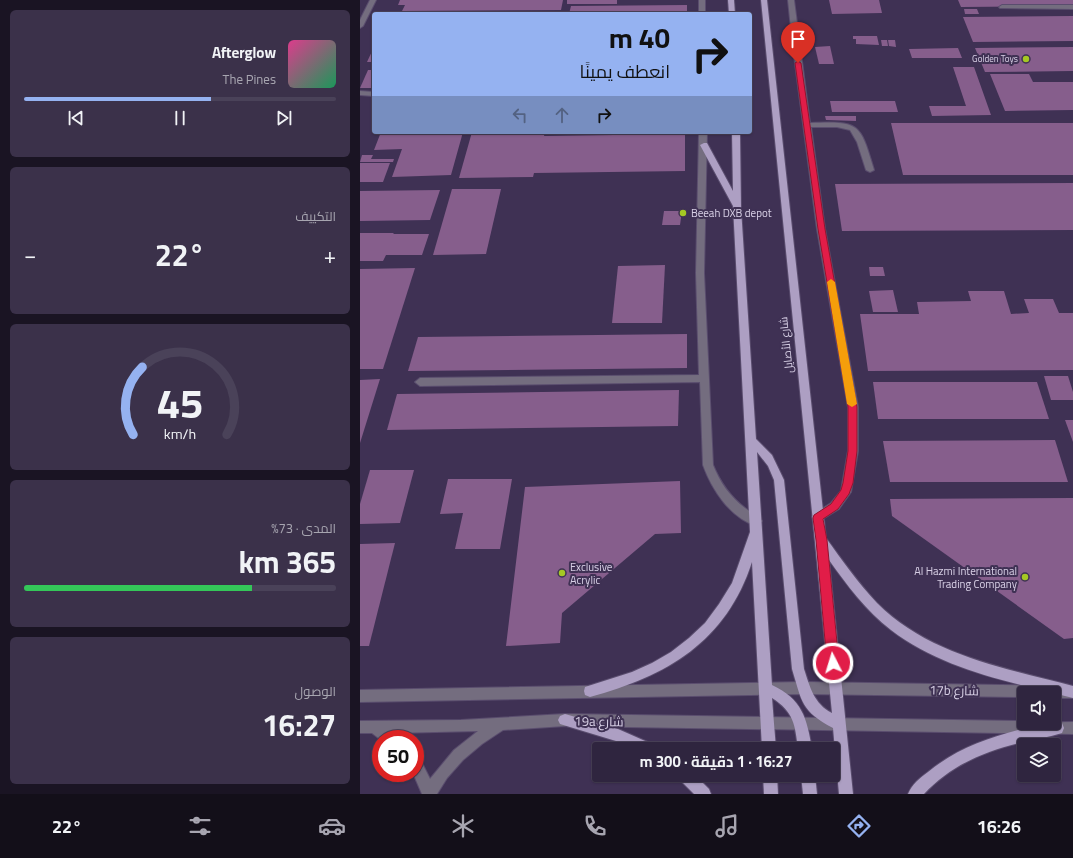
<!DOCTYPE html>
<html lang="ar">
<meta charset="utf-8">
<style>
body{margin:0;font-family:Georgia,Cairo,serif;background:#3b314a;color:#f1f3f6;direction:rtl;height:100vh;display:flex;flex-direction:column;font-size:15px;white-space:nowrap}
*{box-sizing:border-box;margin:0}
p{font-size:13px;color:#a7a5b0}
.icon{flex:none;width:22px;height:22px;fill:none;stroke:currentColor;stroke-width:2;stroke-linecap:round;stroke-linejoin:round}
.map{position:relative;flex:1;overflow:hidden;direction:ltr}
.side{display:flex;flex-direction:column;gap:10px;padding:10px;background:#1a1423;width:360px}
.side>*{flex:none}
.top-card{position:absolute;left:12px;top:12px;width:380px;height:122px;border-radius:4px;box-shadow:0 1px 3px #0004,0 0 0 1px #4a4259;direction:rtl;background:#95b2f1;color:#111;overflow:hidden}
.buttons{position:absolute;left:657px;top:686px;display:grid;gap:8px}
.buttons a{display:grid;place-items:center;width:44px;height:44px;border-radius:4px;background:#2f253f;box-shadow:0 1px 3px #0004,0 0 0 1px #4a4259;font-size:20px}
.speed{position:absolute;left:12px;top:730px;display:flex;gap:8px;font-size:20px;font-weight:700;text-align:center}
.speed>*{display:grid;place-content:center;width:52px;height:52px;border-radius:50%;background:#2f253f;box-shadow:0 1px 3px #0004,0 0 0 1px #4a4259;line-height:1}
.speed .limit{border:6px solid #d22;background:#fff;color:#111}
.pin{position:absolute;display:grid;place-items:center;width:34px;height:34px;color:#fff;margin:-41px -17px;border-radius:50% 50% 50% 0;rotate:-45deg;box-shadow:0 0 4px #0007}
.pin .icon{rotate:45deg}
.me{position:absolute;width:44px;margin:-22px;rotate:355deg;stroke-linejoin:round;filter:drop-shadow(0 0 3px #0008)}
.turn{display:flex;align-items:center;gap:14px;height:84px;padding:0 16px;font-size:18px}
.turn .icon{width:52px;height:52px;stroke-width:2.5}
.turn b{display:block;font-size:28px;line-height:34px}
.lanes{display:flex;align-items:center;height:38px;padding:0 16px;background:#0003;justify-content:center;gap:20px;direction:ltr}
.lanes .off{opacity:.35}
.big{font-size:30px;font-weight:700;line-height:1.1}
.side .card{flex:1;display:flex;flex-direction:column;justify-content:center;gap:6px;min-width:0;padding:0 14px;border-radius:6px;background:#3b314a}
.side .dial{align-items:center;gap:0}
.dial svg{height:104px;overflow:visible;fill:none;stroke:#4a4259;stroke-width:7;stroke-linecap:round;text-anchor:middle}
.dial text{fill:#f1f3f6;stroke:none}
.song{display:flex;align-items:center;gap:12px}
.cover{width:48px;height:48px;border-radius:6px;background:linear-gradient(135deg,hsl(330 70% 55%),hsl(150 70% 35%))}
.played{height:4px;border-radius:2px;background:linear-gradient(90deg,#95b2f1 60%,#4a4259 60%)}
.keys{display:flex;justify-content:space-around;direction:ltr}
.heat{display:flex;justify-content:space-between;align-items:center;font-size:22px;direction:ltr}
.charge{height:6px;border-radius:3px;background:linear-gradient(90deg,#34c759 73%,#4a4259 0)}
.trip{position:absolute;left:232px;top:742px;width:248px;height:40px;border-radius:4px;background:#2f253f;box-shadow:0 1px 3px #0004,0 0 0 1px #4a4259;font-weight:700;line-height:40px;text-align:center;direction:rtl}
.menu{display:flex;height:64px;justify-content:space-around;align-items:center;background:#130f19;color:#a7a5b0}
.menu .icon{width:28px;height:28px}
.menu .current{color:#95b2f1}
.menu b{font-size:18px;color:#f1f3f6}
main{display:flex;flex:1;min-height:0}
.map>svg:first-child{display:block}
</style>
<main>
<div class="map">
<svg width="713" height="794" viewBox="0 0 713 794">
<rect width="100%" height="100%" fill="#3f3154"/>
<!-- building -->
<g fill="#865e8c">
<path d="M40,0H203L201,10L42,11L45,5H38Z"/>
<rect x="207" y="0" width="50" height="4"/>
<path d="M469,0H519L522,13L472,14Z"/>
<path d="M598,0H713V6L601,7Z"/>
<path d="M327,5V14H209L211,6Z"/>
<path d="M604,9H617L619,14H605Z"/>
<path d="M713,16V41L613,42L603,17Z"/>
<path d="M493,36H517L519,45L496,44V39H493Z"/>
<path d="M521,40H527L528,46H522Z"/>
<path d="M528,40H535L536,47L529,46Z"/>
<path d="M470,46L474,64H459L455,47Z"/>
<path d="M14,47V62H7Z"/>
<path d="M713,47V71L625,72L615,48Z"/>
<path d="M598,48L602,58H552L549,49Z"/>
<path d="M593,67H614L631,115L572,116L569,106H606Z"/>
<path d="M8,70H14V88H0Z"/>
<path d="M630,74H669L673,82H713V110L645,111Z"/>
<path d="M470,101H535L538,112H472Z"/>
<path d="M465,116H496V121L466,120Z"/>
<path d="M531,123H713V175H543Z"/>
<path d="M21,132H103L91,175L32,177L42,149L14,150Z"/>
<path d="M112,132H185L184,136L325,134V171L174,173L173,177L99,178Z"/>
<path d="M2,155H13L11,159H34L33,162H0Z"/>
<path d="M0,163H30L23,182H0Z"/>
<path d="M713,183V230L482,231L475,184Z"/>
<path d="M92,189H141L126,254L73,255Z"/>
<path d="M80,190L70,220L0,221V191Z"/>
<path d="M304,211H322L320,225H302Z"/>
<path d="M0,233H34L33,234H69L62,255H26L23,261H0Z"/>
<path d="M305,265L302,323H252L258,266Z"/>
<path d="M509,267H523L525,276H510Z"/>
<path d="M55,268L23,369H0V269Z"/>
<path d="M533,290L538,312H513L509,291Z"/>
<path d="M608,291H644L651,314L669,313L664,299H693L699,313H713V370L508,371L500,314H559L557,302L611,301Z"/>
<path d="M327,334V368L48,371L58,337Z"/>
<path d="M684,376H708L713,392V400H691Z"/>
<path d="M20,379L0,443V380Z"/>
<path d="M513,382H677L689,419H518Z"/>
<path d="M319,390L318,426L27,430L37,394Z"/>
<path d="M705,420H713V442Z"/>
<path d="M695,440L708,482H530L523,441Z"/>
<path d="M10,470H54L40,523L0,524V504Z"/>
<path d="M88,479H152L140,549H95L103,513L80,514Z"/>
<path d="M320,481L321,533L295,534L202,613L200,643L146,646L165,487Z"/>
<path d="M713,498V638L704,639L532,516L530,499Z"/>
<path d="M35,543L9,646H0V544Z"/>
</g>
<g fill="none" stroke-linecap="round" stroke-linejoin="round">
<defs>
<g id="minor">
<path d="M10,0H16L3,26L0,28V20Z"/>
<rect x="339" y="0" width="6" height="14"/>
<path d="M428,0H434L450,123C500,121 500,123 514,170L510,172L506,170L497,142L490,130L477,127H451L465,229L498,407V451L491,492L479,509L458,522L454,520L452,517L454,514L471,503L481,491L488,451V407L457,229L433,48Z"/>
<path d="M642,5H713V9L640,8L639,7Z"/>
<path d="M0,91L14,92V96L0,95Z"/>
<path d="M339,132H347L344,273L353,465C360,482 369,496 385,508C390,512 399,515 402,521L400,524L396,526C370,517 352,490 343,465L340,382L60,386L55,382L60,378L339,375L336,273Z"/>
<path d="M444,682L713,686V698H694V693H664V697L444,694L0,702V690Z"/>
<path d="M205,714L664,721V723L713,722V734L205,726L143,730L122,744L103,760L87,778L77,794H62L53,773H55V757L60,759L70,779L94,750L118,731L34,733L38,739L21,740L12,733H0V721L101,720Z"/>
</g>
<g id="major">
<path d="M368,0H374L375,14H369Z"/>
<path d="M401,0H407L466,538C482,560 498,583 517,603C569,655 644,668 713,686V698C651,682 583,670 531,630C506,611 487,585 469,560L493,794H479L473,728C441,711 442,702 432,669L414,480L408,466L397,452L412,685C442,699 447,718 452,749H438C435,725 434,712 412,698L416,749H402L392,562C366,642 307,676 230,697L225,695L224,691L225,687L272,672L292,663L311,652L329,638L345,623L359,604L372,583L390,532L373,206L340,145L344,143H347L373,191L372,132H380L381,208L396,439L412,455L424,480L444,669C450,687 454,704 472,713Z"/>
<path d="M205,714L258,729L292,744L294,749H273L256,741L200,724L198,720L200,716Z"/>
<path d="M694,722L702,723L704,728L702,733C689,737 676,739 663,742C625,751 591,765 564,794H548C552,784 560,778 568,772C596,749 627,738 662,729C672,727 685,725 694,722Z"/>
<path d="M318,775H335L349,789L351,794H334L320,780Z"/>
<path d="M403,775H417L418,794H404Z"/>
<path d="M441,775H455L457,794H443Z"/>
</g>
</defs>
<!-- minor casing -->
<use href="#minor" stroke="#5a4d6e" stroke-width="2"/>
<!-- major casing -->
<use href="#major" stroke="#5a4d6e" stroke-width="2"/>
<!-- minor -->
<use href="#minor" fill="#746d7f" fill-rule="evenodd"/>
<!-- major -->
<use href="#major" fill="#ad9fc3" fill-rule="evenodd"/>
</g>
<!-- route -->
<path fill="#e11d48" stroke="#92132f" d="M438,61L441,63L465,229L497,407V451L493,483L489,494L478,509L463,519L467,540L479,663L477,667L473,669L469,667L467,663L456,540L453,518L454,515L471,504L481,490L483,483L488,451V407L458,229L435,63Z"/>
<!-- slow -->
<path fill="#f59e0b" d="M471,279L475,282L497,404L492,407L487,404L467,282Z"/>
<!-- markers -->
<g fill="#a5c823" stroke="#3f3154" stroke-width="1.5">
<circle cx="666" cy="59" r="4"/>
<circle cx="323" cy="213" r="4"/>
<circle cx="202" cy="573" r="4"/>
<circle cx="665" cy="577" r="4"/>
</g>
<g text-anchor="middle" stroke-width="4" stroke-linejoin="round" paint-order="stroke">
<!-- far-poi labels -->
<g font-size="9" fill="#d6cee4" stroke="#3f3154" text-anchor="end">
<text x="658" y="62">Golden Toys</text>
</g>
<!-- poi labels -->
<g font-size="11" fill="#d6cee4" stroke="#3f3154" text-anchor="start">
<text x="331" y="217">Beeah DXB depot</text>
<text x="210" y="571">Exclusive<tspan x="210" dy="13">Acrylic</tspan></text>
<text x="657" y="575" text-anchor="end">Al Hazmi International<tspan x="657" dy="13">Trading Company</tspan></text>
</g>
<!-- street labels -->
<g font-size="11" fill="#d6cee4" stroke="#3f3154">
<text transform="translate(426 345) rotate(-96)" y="4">شارع الأصايل</text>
</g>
<!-- near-street labels -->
<g font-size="13" fill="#d6cee4" stroke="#3f3154">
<text transform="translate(594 690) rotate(1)" y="5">17b شارع</text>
<text transform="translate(239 721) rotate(1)" y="5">19a شارع</text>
</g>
</g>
</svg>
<div class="buttons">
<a><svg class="icon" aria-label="sound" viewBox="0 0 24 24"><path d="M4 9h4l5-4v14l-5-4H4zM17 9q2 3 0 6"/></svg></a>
<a><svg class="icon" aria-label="layers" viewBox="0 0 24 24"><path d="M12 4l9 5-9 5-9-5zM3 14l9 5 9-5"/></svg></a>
</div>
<div class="speed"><div class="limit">50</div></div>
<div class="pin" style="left:438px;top:63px;background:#d93025"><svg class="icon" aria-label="arrive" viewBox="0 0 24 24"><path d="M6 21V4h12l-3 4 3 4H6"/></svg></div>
<svg class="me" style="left:473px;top:663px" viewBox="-20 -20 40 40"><circle r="17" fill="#e11d48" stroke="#fff" stroke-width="3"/><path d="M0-11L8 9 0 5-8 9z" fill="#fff"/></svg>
<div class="trip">16:27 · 1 دقيقة · 300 m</div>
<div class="top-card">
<div class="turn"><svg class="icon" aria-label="right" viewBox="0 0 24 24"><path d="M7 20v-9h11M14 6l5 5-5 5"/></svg><div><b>40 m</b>انعطف يمينًا</div></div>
<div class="lanes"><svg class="icon off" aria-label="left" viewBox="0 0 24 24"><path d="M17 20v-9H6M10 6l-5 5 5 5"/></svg><svg class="icon off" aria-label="ahead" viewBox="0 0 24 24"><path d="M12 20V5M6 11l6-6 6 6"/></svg><svg class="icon" aria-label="right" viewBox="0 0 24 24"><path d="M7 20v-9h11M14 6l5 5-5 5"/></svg></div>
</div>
</div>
<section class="side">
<div class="card">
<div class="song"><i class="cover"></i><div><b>Afterglow</b><p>The Pines</p></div></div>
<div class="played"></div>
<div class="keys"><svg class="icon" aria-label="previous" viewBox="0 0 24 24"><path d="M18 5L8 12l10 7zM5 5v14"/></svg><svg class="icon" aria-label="pause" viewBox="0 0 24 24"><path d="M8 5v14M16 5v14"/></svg><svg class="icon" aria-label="next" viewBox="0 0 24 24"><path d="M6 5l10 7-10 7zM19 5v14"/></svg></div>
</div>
<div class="card"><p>التكييف</p>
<div class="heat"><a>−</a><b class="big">22°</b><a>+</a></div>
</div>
<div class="card dial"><svg viewBox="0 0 100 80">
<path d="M14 69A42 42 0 1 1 86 69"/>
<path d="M14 69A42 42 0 0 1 21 17" stroke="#95b2f1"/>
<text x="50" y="56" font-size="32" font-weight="700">45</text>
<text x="50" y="72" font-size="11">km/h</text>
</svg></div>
<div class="card"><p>المدى · 73%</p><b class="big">365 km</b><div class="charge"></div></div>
<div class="card"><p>الوصول</p><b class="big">16:27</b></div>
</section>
</main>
<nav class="menu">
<b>16:26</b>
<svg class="icon current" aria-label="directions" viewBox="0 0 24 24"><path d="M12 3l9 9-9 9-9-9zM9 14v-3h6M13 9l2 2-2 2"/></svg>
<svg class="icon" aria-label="music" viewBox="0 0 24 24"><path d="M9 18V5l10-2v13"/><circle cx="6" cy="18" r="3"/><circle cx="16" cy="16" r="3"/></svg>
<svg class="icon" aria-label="phone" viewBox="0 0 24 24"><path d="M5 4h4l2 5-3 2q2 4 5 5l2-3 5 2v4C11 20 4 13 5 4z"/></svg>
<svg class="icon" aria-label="climate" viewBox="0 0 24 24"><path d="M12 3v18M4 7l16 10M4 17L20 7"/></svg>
<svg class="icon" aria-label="car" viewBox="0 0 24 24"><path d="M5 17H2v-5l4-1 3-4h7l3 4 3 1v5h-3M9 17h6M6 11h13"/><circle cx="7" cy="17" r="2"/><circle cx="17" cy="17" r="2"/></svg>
<svg class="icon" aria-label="filters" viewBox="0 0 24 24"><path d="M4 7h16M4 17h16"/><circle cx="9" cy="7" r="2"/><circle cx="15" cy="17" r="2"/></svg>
<b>22°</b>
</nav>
